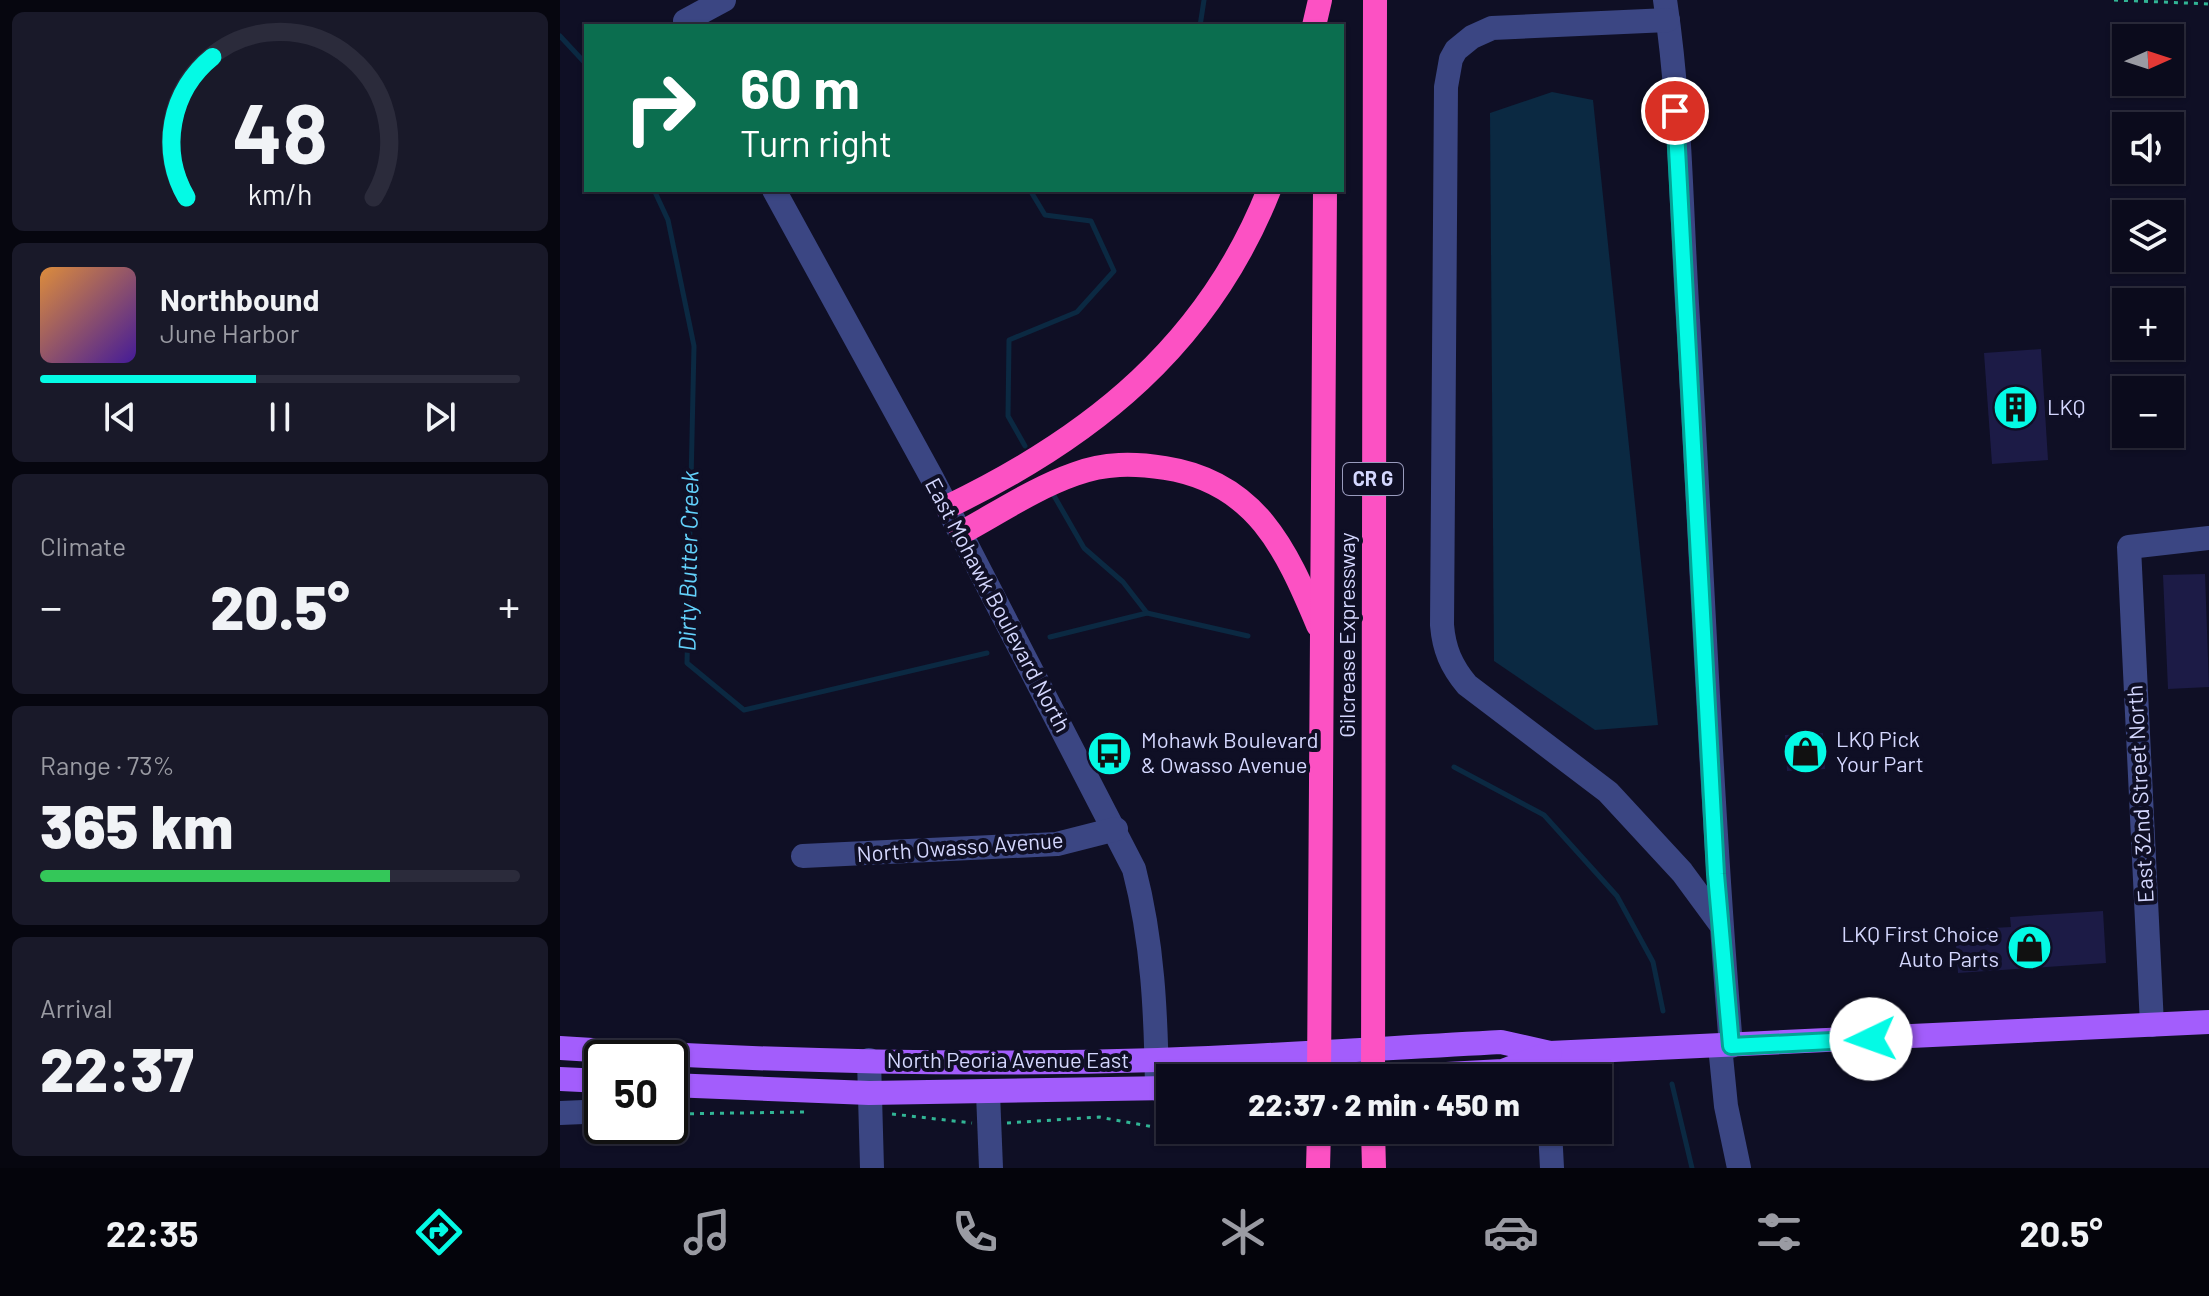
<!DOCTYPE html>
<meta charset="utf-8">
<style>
body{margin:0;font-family:Barlow,sans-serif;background:#191929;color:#f1f3f6;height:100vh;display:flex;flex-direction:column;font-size:30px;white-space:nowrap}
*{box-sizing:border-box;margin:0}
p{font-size:26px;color:#9a9ba3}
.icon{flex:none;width:44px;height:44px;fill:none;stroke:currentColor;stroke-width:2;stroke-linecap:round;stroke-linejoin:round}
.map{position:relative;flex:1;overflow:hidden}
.drawer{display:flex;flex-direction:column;gap:12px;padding:12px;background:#06060f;width:560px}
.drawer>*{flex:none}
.guide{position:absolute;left:24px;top:24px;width:760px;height:168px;border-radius:0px;box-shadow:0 2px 6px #0004,0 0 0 2px #2b2b3b;background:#0b6e4f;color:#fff;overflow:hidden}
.needle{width:52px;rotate:87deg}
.tools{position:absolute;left:1552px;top:24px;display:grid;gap:16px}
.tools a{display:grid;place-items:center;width:72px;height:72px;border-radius:0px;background:#0b0b1c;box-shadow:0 2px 6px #0004,0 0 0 2px #2b2b3b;font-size:40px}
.speed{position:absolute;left:24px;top:1040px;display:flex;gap:16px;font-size:40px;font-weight:700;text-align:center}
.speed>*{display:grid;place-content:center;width:104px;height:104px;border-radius:50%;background:#0b0b1c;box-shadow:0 2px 6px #0004,0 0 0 2px #2b2b3b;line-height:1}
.speed .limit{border:4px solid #111;border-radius:12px;background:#fff;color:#111}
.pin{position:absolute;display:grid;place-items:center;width:68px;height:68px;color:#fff;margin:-34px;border:4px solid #fff;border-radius:50%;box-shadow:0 2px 8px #0007}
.me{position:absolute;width:88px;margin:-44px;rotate:267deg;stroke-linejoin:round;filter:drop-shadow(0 0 6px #0008)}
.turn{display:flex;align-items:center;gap:28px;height:168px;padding:0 24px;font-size:36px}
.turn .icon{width:104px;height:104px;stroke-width:2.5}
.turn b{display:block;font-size:56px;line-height:68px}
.big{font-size:60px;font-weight:800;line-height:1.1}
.drawer .tile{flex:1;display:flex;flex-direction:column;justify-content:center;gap:12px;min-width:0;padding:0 28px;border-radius:12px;background:#191929}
.drawer .dial{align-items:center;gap:0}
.dial svg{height:208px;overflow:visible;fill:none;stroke:#2b2b3b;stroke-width:7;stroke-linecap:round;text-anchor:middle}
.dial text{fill:#f1f3f6;stroke:none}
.song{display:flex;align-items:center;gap:24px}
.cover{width:96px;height:96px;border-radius:12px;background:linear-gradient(135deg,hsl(30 70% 55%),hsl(260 70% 35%))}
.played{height:8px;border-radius:4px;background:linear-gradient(90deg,#04fae5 45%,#2b2b3b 45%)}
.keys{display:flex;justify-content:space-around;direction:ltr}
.heat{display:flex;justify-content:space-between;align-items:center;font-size:44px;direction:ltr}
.charge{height:12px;border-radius:6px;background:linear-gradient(90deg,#34c759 73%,#2b2b3b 0)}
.trip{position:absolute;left:596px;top:1064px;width:456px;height:80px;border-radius:0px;background:#0b0b1c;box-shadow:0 2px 6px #0004,0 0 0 2px #2b2b3b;font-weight:800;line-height:80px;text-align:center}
.dock{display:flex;height:128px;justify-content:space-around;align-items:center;background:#04040b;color:#9a9ba3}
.dock .icon{width:56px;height:56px}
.dock .on{color:#04fae5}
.dock b{font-size:36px;color:#f1f3f6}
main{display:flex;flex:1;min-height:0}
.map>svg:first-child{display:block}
</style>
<main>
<section class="drawer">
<div class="tile dial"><svg viewBox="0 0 100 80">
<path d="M14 69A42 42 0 1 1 86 69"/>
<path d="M14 69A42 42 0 0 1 24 15" stroke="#04fae5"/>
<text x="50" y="56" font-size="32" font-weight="700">48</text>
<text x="50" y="72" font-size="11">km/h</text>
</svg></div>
<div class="tile">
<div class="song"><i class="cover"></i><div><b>Northbound</b><p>June Harbor</p></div></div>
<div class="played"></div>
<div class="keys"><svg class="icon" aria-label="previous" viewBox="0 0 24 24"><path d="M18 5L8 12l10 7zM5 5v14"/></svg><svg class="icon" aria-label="pause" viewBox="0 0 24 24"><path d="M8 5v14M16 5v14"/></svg><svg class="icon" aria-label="next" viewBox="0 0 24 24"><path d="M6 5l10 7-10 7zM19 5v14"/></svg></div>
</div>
<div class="tile"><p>Climate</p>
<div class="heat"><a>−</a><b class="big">20.5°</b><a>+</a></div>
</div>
<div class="tile"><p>Range · 73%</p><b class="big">365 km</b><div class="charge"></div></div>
<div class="tile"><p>Arrival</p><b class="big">22:37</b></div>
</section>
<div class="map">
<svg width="1649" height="1168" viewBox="0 0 1649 1168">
<rect width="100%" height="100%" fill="#0f0f25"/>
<!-- water -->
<path fill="#0b2942" d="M992,92L1033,100L1098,725L1035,730L934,661L930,113Z"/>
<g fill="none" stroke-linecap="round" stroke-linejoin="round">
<!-- stream -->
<g stroke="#0b2942" stroke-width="5">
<path d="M640,26L644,0"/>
<path d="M0,36L26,64"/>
<path d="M94,190L108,220L134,346L127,663L184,710L427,653"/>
<path d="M465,446L448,416L449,340L517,312L554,271L531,221L485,215L470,190"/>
<path d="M493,494L524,548L563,582L587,613"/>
<path d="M490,637L587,613L688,636"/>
<path d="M894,767L984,815L1057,896L1093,962L1103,1011"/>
<path d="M1112,1084L1132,1168"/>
</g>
</g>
<!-- building -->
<g fill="#1c1b46">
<path d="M1481,349L1488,460L1432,464L1424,353Z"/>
<path d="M1645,574L1649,687L1608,689L1603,575Z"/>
<path d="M1263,733L1265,769L1227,771L1225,735Z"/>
<path d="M1543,911L1546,963L1398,973L1395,930L1451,927L1450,917Z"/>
</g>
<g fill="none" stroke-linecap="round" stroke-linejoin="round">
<!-- path -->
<g stroke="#31b595" stroke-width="3" stroke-dasharray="4 6" stroke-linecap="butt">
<path d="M1554,0L1649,4"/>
<path d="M110,1114L244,1112"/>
<path d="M332,1114L412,1123"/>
<path d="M447,1123L539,1117L610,1130"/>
<path d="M612,1130L631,1134L648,1130"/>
</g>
<!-- minor -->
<g stroke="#3b4683" stroke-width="24">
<path d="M1105,0C1121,105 1121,214 1128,320C1142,562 1151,803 1171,1046"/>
<path d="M1108,20L932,28L912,37L896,50L891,59L886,87L882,625C884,649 891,666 907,685L1048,792L1122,872L1161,925"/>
<path d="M125,21L164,0"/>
<path d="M214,190L372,478L574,869C593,942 596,1014 597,1089"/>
<path d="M243,856L497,844L556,829"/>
<path d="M1592,1025L1569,547L1649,538"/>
<path d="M1160,1046L1166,1106L1179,1168"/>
<path d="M309,1060L312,1168"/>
<path d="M989,1078L990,1053"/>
<path d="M428,1093L431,1168"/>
<path d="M0,1113L24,1112"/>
<path d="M990,1130L992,1168"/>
</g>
<!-- major -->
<g stroke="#a35dfc" stroke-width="24">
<path d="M0,1048C199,1061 399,1066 598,1060C712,1056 827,1048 941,1042L990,1053L1649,1022"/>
<path d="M811,1078L943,1071L990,1053"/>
<path d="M0,1079L42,1081"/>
<path d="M110,1085L309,1093L610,1088"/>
</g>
<!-- highway -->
<g stroke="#fc51c3" stroke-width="24">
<path d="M754,26L760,0"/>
<path d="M387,507C533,437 648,344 709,190"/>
<path d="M401,533C438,513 475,488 515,474C545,463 573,463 605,468C696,482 726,549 758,625"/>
<path d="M759,1078L765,190"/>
<path d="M813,1078L815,0"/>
<path d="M813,1130L814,1168"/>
<path d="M758,1168L759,1130"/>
</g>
</g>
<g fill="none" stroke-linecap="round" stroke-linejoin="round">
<defs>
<path id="route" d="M1115,111L1156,874L1171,1046L1311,1039"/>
</defs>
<!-- route casing -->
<use href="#route" stroke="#03a295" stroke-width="20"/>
<!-- route -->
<use href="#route" stroke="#04fae5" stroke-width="14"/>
</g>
<!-- icons -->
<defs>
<symbol id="building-disc" viewBox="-11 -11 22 22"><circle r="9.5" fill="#04fae5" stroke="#0f0f25"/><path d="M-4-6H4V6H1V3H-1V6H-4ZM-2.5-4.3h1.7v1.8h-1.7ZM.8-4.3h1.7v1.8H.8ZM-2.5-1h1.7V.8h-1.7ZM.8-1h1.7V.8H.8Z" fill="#111"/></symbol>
<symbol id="shop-disc" viewBox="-11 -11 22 22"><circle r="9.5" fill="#04fae5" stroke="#0f0f25"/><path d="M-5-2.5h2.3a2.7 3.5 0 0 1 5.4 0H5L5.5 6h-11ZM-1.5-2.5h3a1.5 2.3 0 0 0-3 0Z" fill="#111"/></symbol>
<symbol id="bus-disc" viewBox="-11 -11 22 22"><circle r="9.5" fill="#04fae5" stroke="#0f0f25"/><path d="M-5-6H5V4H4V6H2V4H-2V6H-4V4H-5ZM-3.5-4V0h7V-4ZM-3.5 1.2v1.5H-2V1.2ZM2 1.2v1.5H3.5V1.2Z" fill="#111"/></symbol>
</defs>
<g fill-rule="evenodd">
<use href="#building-disc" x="1430" y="382" width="51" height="51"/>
<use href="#shop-disc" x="1220" y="726" width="51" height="51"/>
<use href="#bus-disc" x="524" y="728" width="51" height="51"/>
<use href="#shop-disc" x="1444" y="922" width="51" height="51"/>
</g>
<g text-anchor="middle" stroke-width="8" stroke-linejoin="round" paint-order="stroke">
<!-- shield labels -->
<rect fill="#0f0f25" stroke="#999bbd" stroke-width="2" x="783" y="463" width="60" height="32" rx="6"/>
<g font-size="20" font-weight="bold" fill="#d4d7fe">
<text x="813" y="486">CR G</text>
</g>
<!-- poi labels -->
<g font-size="22" fill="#d4d7fe" stroke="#0f0f25" text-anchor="start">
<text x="1487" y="415">LKQ</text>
<text x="1276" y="747">LKQ Pick<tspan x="1276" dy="25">Your Part</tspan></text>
<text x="581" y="748">Mohawk Boulevard<tspan x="581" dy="25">&amp; Owasso Avenue</tspan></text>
<text x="1439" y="942" text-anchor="end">LKQ First Choice<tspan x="1439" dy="25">Auto Parts</tspan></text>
</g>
<!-- street labels -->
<g font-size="22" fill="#d4d7fe" stroke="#0f0f25">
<text transform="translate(438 605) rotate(62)" y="8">East Mohawk Boulevard North</text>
<text transform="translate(787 635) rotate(-90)" y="8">Gilcrease Expressway</text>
<text transform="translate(1580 794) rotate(-93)" y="8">East 32nd Street North</text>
<text transform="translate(400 847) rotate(-4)" y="8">North Owasso Avenue</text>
<text x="448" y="1068">North Peoria Avenue East</text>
</g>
<!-- water labels -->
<g font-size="24" font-style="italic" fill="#63d2fc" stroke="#0f0f25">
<text transform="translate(129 561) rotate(-89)" y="8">Dirty Butter Creek</text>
</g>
</g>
</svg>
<div class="tools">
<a><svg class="needle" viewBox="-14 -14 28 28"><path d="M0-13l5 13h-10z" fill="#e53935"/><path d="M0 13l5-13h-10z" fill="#9a9ba3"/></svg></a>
<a><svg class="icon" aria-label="sound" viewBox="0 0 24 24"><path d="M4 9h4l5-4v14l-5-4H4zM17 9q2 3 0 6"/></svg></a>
<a><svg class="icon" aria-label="layers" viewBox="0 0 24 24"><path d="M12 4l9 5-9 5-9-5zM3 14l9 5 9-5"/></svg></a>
<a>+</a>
<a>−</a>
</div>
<div class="speed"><div class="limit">50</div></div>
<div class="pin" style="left:1115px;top:111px;background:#d93025"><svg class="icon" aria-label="arrive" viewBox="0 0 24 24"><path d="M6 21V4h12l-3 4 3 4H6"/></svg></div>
<svg class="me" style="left:1311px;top:1039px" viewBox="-20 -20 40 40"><circle r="19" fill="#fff"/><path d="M0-13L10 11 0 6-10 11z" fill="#04fae5"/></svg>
<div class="trip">22:37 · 2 min · 450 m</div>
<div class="guide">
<div class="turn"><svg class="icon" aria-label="right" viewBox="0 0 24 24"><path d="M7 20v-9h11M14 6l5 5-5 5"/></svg><div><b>60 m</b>Turn right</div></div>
</div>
</div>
</main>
<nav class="dock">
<b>22:35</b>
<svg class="icon on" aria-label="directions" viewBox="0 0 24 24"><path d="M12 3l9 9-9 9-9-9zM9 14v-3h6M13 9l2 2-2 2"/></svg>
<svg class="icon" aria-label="music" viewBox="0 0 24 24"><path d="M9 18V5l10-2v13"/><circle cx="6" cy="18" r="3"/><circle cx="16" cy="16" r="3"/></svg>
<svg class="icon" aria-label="phone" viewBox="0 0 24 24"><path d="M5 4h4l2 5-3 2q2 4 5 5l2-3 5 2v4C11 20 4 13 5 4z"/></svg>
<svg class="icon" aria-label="climate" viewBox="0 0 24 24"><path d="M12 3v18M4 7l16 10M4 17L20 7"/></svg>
<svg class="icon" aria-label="car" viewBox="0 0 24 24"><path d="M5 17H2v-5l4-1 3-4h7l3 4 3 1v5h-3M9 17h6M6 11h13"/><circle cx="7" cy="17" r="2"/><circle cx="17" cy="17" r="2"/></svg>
<svg class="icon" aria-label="filters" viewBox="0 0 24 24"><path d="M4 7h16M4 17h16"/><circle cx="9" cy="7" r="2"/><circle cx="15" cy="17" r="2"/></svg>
<b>20.5°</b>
</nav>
